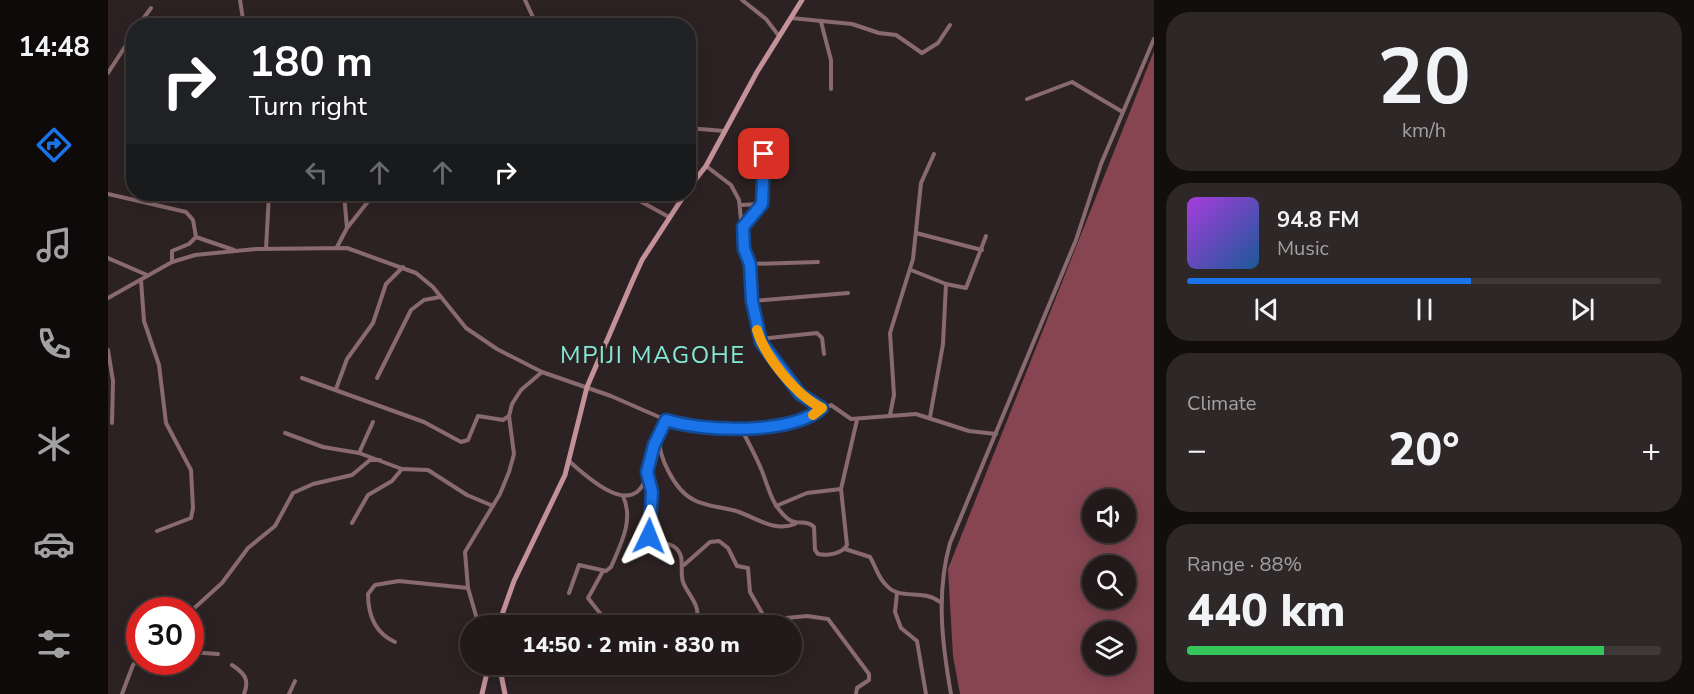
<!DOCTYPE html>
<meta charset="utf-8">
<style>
body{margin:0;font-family:"Nunito Sans",sans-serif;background:#2e2727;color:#f1f3f6;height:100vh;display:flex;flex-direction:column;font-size:22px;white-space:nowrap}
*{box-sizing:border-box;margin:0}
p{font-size:20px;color:#a2a1a2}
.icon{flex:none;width:33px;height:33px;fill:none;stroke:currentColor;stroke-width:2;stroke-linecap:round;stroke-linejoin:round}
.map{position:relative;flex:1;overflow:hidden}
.details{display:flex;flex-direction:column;gap:12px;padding:12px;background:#130e0e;width:540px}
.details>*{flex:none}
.top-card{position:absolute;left:18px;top:18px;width:570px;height:183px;border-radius:24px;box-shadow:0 3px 15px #0003,0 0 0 2px #3f3839;background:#202124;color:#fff;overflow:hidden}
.tools{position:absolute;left:974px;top:489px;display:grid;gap:12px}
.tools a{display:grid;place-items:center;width:54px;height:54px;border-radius:50%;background:#221a1a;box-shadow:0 3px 15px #0003,0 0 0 2px #3f3839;font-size:30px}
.speed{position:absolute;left:18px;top:597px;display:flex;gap:12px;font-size:30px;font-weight:700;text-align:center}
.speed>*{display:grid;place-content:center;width:78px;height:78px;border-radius:50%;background:#221a1a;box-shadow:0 3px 15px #0003,0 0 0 2px #3f3839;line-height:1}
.speed .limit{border:9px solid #d22;background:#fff;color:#111}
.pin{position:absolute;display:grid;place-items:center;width:51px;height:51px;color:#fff;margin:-26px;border-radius:12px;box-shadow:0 3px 9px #0006}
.me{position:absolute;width:66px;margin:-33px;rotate:2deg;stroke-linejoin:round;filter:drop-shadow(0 0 4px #0008)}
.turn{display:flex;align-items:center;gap:21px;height:126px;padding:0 24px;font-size:27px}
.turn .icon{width:78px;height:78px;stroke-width:2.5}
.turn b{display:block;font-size:42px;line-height:51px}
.lanes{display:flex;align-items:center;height:57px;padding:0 24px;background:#0003;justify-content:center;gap:30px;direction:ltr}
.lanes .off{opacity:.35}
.big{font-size:45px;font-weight:800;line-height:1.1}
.details .tile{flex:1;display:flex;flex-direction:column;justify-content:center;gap:9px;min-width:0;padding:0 21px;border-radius:24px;background:#2e2727}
.details .dial{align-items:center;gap:0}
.dial b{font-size:78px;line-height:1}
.song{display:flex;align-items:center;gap:18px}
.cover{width:72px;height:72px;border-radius:9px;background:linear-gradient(135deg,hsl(280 70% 55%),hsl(210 70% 35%))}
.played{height:6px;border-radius:3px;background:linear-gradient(90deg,#1a73e8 60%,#3f3839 60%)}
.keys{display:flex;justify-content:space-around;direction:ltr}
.heat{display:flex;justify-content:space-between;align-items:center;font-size:33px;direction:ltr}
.charge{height:9px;border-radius:4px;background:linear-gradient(90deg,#34c759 88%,#3f3839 0)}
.trip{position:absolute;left:352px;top:615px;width:342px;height:60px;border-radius:30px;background:#221a1a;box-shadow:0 3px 15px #0003,0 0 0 2px #3f3839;font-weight:800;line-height:60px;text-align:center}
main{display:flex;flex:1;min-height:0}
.dock{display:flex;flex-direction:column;width:108px;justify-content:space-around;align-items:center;background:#0e0a0a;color:#a2a1a2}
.dock .icon{width:42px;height:42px}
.dock .active{color:#1a73e8}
.dock b{font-size:27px;color:#f1f3f6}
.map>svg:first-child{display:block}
</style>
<main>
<nav class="dock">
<b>14:48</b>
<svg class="icon active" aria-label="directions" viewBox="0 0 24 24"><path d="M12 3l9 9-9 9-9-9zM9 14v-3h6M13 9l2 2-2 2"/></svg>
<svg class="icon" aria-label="music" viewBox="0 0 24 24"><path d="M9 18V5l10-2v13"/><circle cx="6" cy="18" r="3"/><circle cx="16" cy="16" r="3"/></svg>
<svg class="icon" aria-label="phone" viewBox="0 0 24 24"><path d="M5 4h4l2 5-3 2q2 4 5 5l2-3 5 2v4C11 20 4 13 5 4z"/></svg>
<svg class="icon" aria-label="climate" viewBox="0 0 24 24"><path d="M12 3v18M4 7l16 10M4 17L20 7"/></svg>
<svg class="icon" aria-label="car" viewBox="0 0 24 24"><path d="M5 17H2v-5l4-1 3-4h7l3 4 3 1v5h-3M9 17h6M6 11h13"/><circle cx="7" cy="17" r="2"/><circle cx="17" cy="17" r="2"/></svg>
<svg class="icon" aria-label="filters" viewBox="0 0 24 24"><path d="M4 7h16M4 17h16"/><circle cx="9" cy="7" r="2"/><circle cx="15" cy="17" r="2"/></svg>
</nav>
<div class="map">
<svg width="1046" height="694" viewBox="0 0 1046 694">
<rect width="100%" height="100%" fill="#2d2223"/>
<!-- forest -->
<path fill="#864551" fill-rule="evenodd" d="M1046,51V694H852L845,656L840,569ZM984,500H1017V532H984ZM984,566H1017V598H984ZM984,632H1017V664H984Z"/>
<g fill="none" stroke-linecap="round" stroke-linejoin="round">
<!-- street -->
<g stroke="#896a6e" stroke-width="4">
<path d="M132,0L136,26"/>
<path d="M417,0L429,26"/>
<path d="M634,0L658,19L671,36"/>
<path d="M683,18L744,24L771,33L788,35L814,53L830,43L842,25"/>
<path d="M713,22L723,60V89"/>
<path d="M30,26L43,8"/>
<path d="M0,73L26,33"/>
<path d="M919,99L964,82L1013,111"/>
<path d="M580,128L616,131"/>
<path d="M598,166L623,185L631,200L636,249L642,264L643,293L653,342L692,394L714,408"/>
<path d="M0,194L78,212L85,220L88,237L126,250"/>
<path d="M519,194L561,217"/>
<path d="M633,205L653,204"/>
<path d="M635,226L654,204V160L664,138"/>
<path d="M239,228L266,194"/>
<path d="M808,233L874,250"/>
<path d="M229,247L239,228L236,194"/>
<path d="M158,249L161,194"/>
<path d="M0,258L39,275"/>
<path d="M64,262V251L81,244L88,237"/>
<path d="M642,264L710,262"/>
<path d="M803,270L838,284L858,288L878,236"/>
<path d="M33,280L36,321L51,365L58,423L83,470L85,508L83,518L49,531"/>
<path d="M0,298L64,262L87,255L148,249L239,248L308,273L325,287L358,328L389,349L434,372L503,396L558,420L590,427H647L696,420L723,405L743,419L808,414L861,431L888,434"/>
<path d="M644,301L740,293"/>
<path d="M652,339L709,333L714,338L716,354"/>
<path d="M0,350L5,381L4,423"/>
<path d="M194,378L316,422L353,442L360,440L370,416L395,420L401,416"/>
<path d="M269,378L303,310L316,300L332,297"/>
<path d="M228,389L239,359L265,323L278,284L295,267"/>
<path d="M782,415L786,395L782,333L805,259L813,183L826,154"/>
<path d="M822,417L835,344L838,284"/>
<path d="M633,428C640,442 648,456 654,471C661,489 664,506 680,519C689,526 698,519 706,527L707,550L710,554C719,556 734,554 739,545L733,489L749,420"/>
<path d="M177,433L215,447L251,453L294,469L320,470L359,495L385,506"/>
<path d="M551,433C549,455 566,490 586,500C599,507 616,507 631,512C650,519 667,532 687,524"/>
<path d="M251,453L265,422"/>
<path d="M461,461C477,475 525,521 538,477C544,457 548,439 558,420"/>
<path d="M539,477L545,492L542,539C548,545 557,541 565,546C579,555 571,569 575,582C579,593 592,605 589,617L575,626"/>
<path d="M668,506L699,493L733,489"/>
<path d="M244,523L260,495L284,481L294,469"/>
<path d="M737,549L762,557C768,567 770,578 779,586C793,601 814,588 832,602"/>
<path d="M576,565L602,542L611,541L620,548L629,566L640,568L642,592L658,620L699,616L720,619L761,674V680L749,688L748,694"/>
<path d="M495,571L480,598L502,626"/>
<path d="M461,593L471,565L498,571L503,567C513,544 526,520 515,496"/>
<path d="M789,593L787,612L793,628L809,641L818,694"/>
<path d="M82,612L114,583L140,548L167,526L185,493L205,484L244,475L262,460H272"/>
<path d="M371,626L360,588L357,552L392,494L401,472L406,454L401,416L404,404L413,390L434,372"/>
<path d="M287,642C267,633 260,615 260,594L267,585L291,581L360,588"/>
<path d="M82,652L110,654"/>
<path d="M396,664L441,671L484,668L485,664"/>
<path d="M124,665C136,673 142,679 136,694"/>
<path d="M14,694L25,665L32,657"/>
<path d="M181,694L187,681"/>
<path d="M843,694C834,643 828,593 842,543L968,240L993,164L1046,39"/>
</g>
<!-- secondary -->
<g stroke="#c39198" stroke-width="5">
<path d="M580,189L598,166L649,72L694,0"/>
<path d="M390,626L406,581L457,475L479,387L524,282L534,260L577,194"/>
<path d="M391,664L397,694"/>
<path d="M374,694L381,664"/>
</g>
</g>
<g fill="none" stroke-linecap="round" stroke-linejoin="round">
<defs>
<path id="route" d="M541,536L544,492L539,472L546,445L558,420C596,432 683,435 714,408L692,394L653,342L644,301L642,264L636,249L635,227L654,204L656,154"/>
</defs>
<!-- route casing -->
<use href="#route" stroke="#114b97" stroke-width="15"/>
<!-- route -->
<use href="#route" stroke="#1a73e8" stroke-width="10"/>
<!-- slow -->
<path stroke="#f59e0b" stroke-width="10" d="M649,330C657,357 689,396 714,408L705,415"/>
</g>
<g text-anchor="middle" stroke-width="6" stroke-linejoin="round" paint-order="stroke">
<!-- quarter labels -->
<g font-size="24" letter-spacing="1.5" fill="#84ead7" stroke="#2d2223">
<text x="545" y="363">MPIJI MAGOHE</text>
</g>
</g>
</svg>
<div class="tools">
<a><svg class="icon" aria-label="sound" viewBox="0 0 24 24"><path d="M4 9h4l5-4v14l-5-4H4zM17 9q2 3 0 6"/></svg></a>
<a><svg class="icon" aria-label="search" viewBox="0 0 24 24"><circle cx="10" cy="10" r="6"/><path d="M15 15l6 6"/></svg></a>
<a><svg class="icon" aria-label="layers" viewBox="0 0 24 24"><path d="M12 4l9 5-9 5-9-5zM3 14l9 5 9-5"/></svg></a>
</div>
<div class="speed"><div class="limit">30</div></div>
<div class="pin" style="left:656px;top:154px;background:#d93025"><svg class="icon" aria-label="arrive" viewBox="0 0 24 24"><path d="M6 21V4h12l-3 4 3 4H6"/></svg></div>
<svg class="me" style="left:541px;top:536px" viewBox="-20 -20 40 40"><path d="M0-17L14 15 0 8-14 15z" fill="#1a73e8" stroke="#fff" stroke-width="4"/></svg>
<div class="trip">14:50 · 2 min · 830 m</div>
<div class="top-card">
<div class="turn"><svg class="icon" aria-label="right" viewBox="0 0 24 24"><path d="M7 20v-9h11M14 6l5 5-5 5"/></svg><div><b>180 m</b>Turn right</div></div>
<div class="lanes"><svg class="icon off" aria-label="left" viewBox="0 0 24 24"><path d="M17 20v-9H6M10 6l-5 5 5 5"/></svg><svg class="icon off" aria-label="ahead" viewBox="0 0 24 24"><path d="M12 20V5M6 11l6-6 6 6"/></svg><svg class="icon off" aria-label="ahead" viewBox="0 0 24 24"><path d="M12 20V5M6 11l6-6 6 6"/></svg><svg class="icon" aria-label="right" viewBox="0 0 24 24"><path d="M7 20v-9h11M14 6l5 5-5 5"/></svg></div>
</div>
</div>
<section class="details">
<div class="tile dial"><b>20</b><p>km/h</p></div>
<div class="tile">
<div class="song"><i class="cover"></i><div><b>94.8 FM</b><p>Music</p></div></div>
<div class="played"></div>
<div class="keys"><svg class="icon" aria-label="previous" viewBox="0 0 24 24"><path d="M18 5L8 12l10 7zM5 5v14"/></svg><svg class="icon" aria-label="pause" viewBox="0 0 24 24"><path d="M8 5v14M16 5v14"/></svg><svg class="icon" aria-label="next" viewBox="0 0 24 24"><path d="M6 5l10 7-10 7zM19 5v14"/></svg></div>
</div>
<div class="tile"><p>Climate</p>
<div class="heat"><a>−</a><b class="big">20°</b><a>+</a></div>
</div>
<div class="tile"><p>Range · 88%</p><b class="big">440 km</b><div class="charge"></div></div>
</section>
</main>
